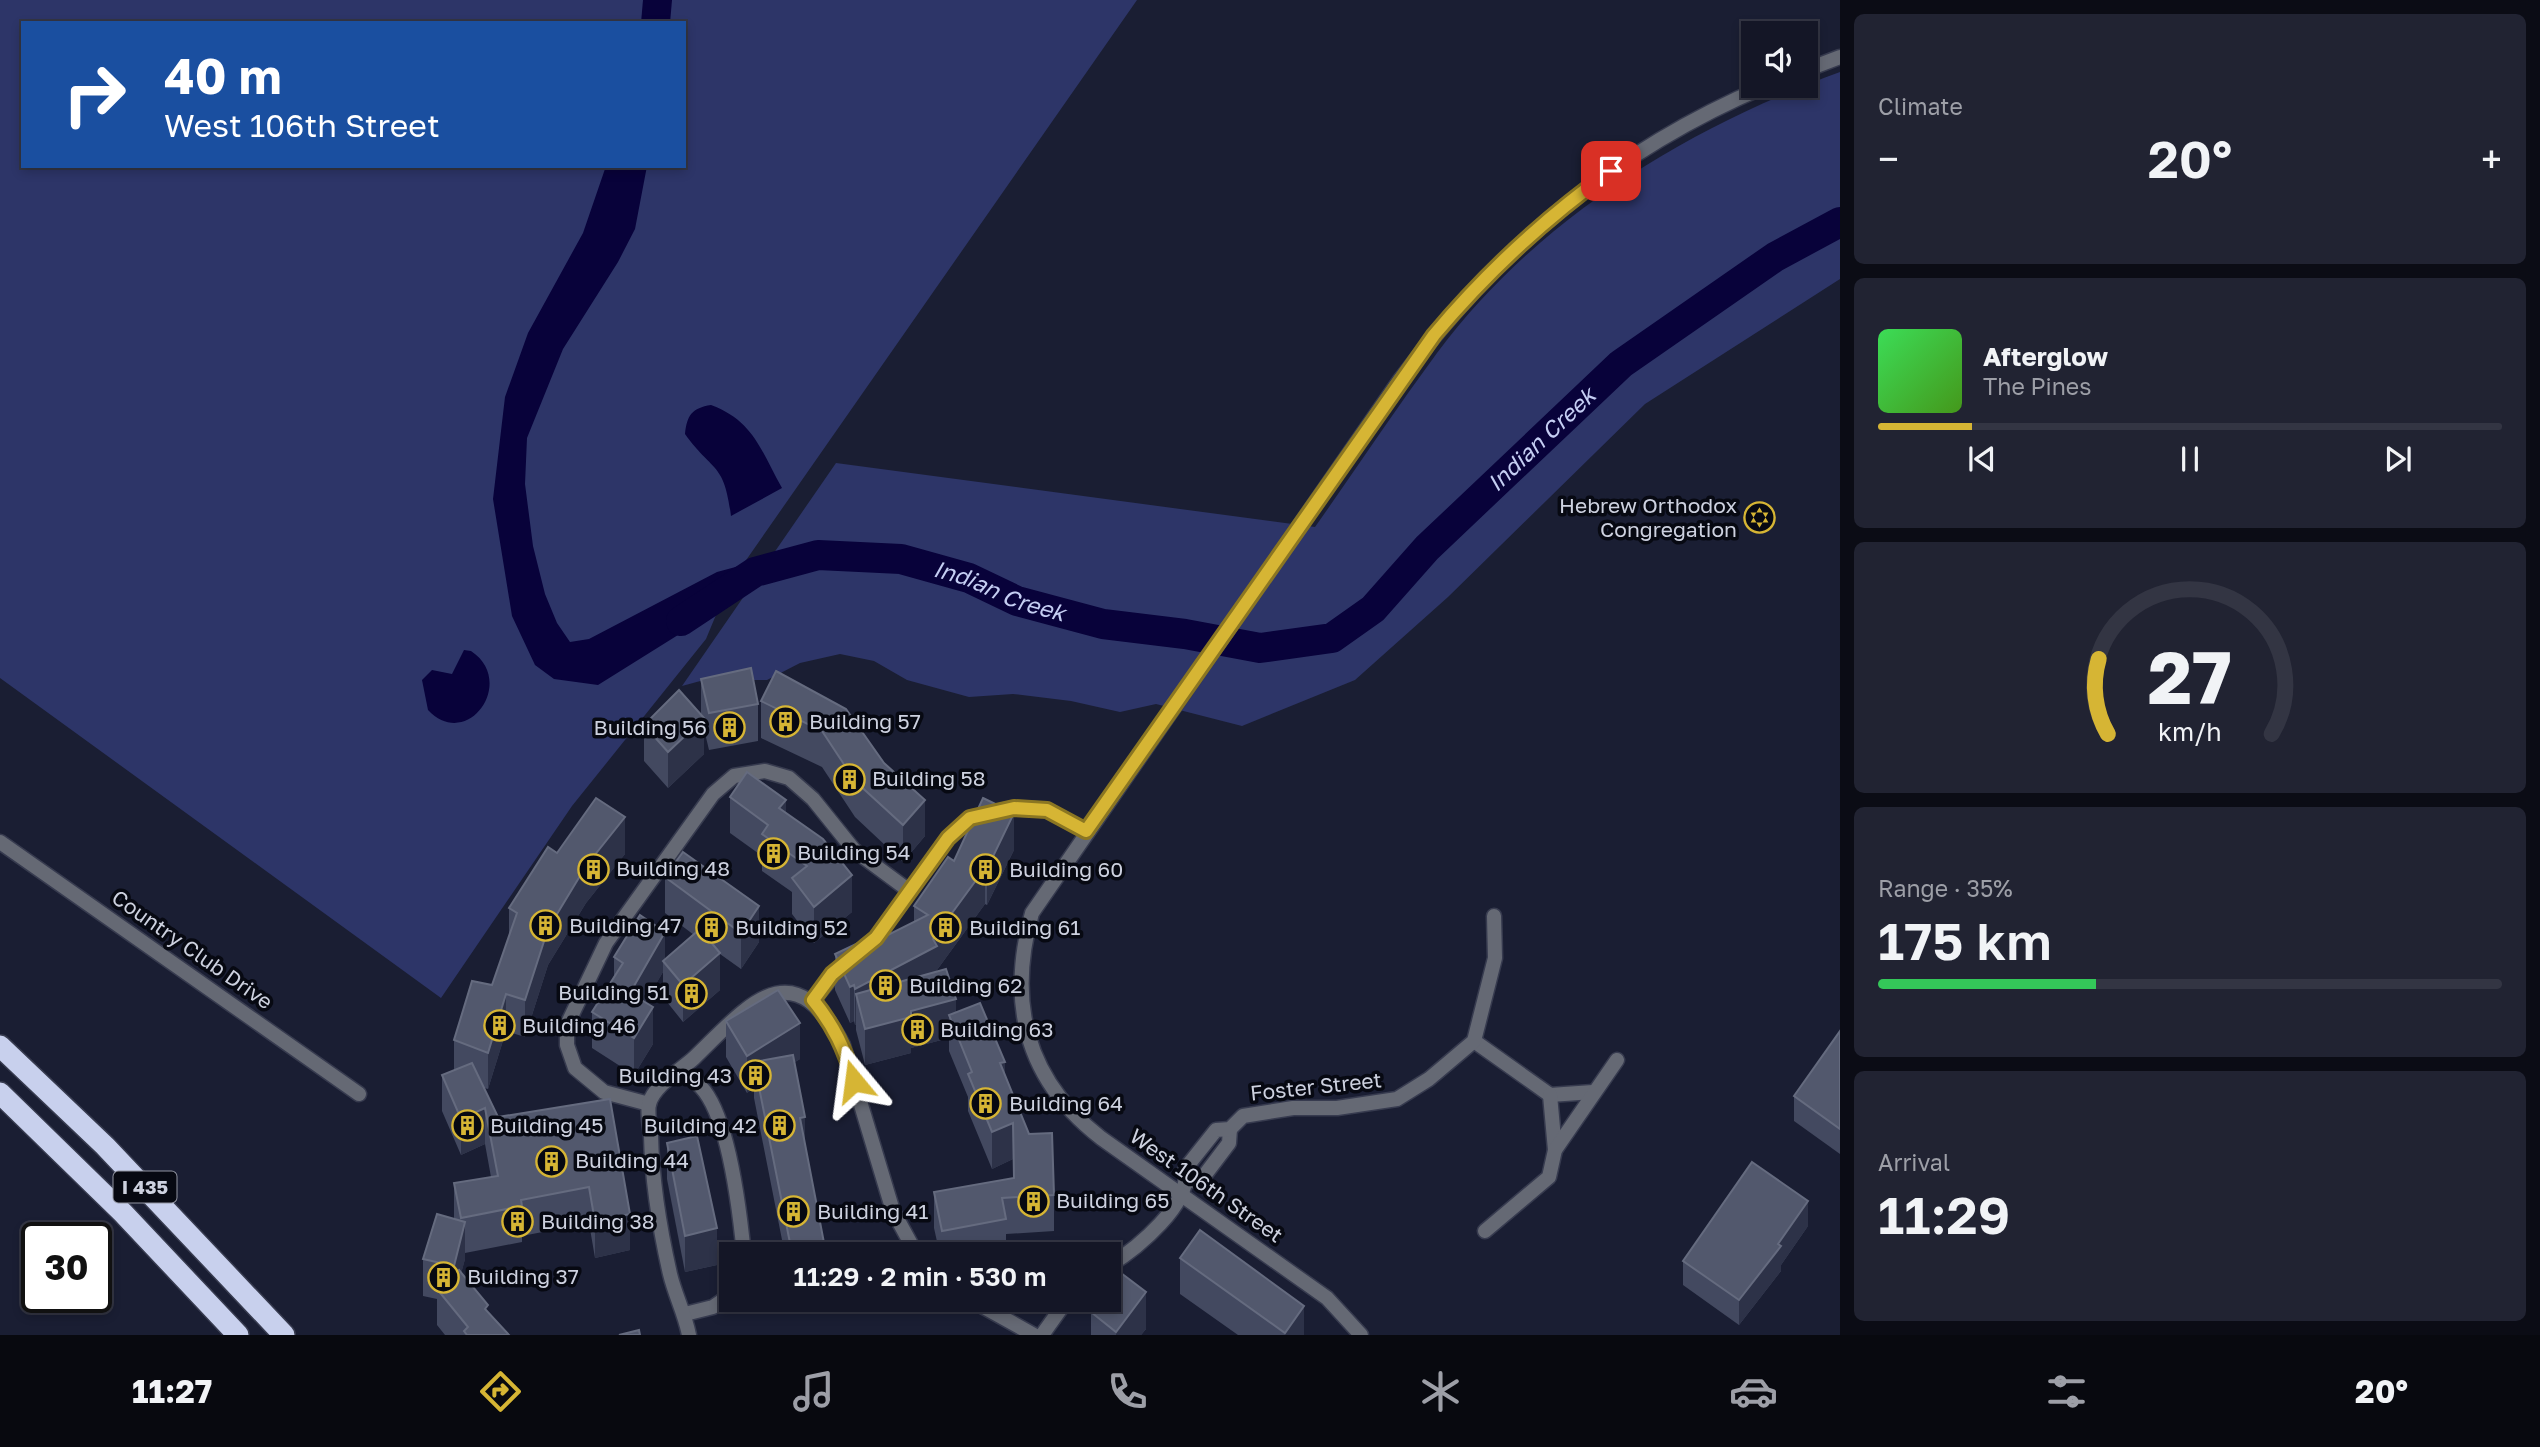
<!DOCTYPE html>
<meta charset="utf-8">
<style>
body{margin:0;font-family:"Golos Text",sans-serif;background:#212332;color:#f1f3f6;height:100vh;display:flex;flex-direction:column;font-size:26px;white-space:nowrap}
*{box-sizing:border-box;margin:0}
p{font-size:23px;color:#9d9fa7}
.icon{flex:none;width:38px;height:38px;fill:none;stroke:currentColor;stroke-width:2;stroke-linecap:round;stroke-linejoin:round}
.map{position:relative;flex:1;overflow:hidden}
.details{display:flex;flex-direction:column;gap:14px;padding:14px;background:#0b0c15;width:700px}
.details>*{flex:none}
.top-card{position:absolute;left:21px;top:21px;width:665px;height:147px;border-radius:0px;box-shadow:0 4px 10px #0003,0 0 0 2px #333543;background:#1a4fa0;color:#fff;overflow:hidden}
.buttons{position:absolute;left:1741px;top:21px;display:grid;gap:14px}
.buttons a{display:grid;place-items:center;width:77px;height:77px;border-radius:0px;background:#141626;box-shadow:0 4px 10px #0003,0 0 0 2px #333543;font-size:35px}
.speed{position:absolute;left:21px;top:1222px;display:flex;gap:14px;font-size:35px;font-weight:700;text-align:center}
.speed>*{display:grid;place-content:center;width:91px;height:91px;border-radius:50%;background:#141626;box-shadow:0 4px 10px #0003,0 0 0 2px #333543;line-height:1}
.speed .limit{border:4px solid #111;border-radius:10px;background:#fff;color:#111}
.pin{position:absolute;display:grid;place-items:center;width:60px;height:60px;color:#fff;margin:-30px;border-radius:14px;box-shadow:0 4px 10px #0006}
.me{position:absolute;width:77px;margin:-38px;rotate:344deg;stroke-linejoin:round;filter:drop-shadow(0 0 5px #0008)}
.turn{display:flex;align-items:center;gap:24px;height:147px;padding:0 28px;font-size:32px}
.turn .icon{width:91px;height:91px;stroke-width:2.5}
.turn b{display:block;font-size:49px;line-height:60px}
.big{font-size:52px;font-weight:600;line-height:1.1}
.details .tile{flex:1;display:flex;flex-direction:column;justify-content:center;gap:10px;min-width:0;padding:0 24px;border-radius:10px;background:#212332}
.details .dial{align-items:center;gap:0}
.dial svg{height:182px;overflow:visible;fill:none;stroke:#333543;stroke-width:7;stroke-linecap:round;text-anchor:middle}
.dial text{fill:#f1f3f6;stroke:none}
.song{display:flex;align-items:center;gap:21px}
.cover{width:84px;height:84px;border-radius:10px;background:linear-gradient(135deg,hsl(130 70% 55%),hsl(100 70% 35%))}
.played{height:7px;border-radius:4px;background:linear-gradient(90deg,#d6b534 15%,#333543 15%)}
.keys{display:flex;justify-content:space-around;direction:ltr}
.heat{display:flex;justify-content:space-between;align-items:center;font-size:38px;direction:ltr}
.charge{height:10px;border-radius:5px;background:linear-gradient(90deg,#34c759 35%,#333543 0)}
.trip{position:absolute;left:719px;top:1242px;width:402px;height:70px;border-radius:0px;background:#141626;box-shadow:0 4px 10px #0003,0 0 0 2px #333543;font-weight:600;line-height:70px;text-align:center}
.tab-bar{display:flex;height:112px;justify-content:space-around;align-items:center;background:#08090f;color:#9d9fa7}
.tab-bar .icon{width:49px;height:49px}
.tab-bar .on{color:#d6b534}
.tab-bar b{font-size:32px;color:#f1f3f6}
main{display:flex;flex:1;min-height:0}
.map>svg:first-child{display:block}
</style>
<main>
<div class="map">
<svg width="1840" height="1335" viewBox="0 0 1840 1335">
<rect width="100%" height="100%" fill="#1a1e33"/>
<!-- green -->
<g fill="#2d3568" fill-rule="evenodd">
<path d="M0,0H1137L728,586L706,639L572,806L441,998L0,678ZM23,23H684V166H23Z"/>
<path d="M1840,72V279L1645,404L1448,597L1355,680L1242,726L1156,704L1120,712L1071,701L1013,694L969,697L907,680L874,661L840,654L800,663L767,680H704L682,686L836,463L1315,527C1356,469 1395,410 1437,353C1538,218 1685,129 1840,72Z"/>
</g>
<!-- water -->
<g fill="#08023a">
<path d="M643,0H672L670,23H641Z"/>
<path d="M606,166H647L635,229L618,262L563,349L527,438L525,484L533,546L545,594L557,623L570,642L589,639L717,572L743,565L727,586L678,635L598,685L554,679L535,665L512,616L493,499L505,397L528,333L583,233Z"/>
<path d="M711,405C754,421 761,451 782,488L731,516C724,461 713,473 685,434C687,415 692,408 711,405Z"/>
<path d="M464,650L471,651C517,681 468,752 428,710L422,680L432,670L452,674Z"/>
</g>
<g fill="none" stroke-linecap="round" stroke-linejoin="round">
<!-- river -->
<path stroke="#08023a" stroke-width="30" id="s1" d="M681,621L755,572L818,555L901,559L969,578L1017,601L1103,624L1185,634L1260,648L1332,638L1373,609L1427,548L1621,364L1775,257L1840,222"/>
<defs>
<g id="minor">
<path d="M1806,70L1840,57"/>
<path d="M0,842L359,1094"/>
<path d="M865,946L876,938L948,838L970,818L1014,808L1047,810L1086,831"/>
<path d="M813,1000L848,958"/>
<path d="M1474,1041L1550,1095L1593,1092"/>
<path d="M678,1071C686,1076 695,1080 701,1087C729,1117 740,1214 744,1255"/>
<path d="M1550,1095L1555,1150"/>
<path d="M649,1104L604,1092L575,1068L567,1045V1025L606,943L713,794L734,776L765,771L789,778L813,799L854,850L908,890"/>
<path d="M1188,1181L1201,1180L1229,1143L1230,1129"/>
<path d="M1485,1231L1549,1177L1555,1150L1617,1060"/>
<path d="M1110,1265C1136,1249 1193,1203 1185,1169L1216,1130L1230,1129L1243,1116L1293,1108H1337L1397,1099L1429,1079L1474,1041L1495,958L1494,916"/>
<path d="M971,1300L1034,1335"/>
<path d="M685,1314L713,1307L732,1294"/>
<path d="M689,1335C685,1314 675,1295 670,1274C660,1230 652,1180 651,1136C650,1126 647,1113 649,1104C654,1085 681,1070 694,1058C748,1006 792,948 843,1045L893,1211L917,1255"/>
<path d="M1042,1335L1067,1300"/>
<path d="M1361,1335L1327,1298L1101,1138C1026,1080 1007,1003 1032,913L1400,380C1498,249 1614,150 1766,86"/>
</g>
<g id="motorway">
<path d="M0,1046L105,1146L284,1335"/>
<path d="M0,1093L123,1213L238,1335"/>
</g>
</defs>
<!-- minor casing -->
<use href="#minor" stroke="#373b4f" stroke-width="17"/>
<!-- motorway casing -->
<use href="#motorway" stroke="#373b4f" stroke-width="24"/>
<!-- minor -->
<use href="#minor" stroke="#656974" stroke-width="14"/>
<!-- motorway -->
<use href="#motorway" stroke="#c8d0ed" stroke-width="21"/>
</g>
<!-- wall -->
<g fill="#434960">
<path d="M776,671L925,836L903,862L855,817L822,767L761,738V701Z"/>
<path d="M701,679L758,704V741L709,750L704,729V754L668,788L644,761V725L701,714Z"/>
<path d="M730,797L786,813L852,912L814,943L792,914V892L762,871V856L730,833Z"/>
<path d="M1014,850L987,905L985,904L937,970V972L956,1012L1005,1075L1054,1195V1231L1006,1234V1255H940L934,1228V1192L1013,1178V1159L992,1169L968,1111V1097L949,1051V1038L911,1048V1053L865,1065L856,1030V1025H855L854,1021L850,1023L835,990V954L880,939L914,922V906L954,861Z"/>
<path d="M557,853L625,854L586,903L548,965L525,1037L506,1031L488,1089L484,1088L498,1117L610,1099L630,1250L595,1258L589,1223L522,1236V1242L465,1253V1259L461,1273L488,1312L509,1335H445L437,1325V1299L423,1296V1259L454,1219V1183L491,1177L485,1144L461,1155L442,1111V1075L454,1070V1040L492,985L509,937V908Z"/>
<path d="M665,877L759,942L741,969L720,954V990L683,1022L663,997V972L645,1002L653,1044L634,1075L592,1048V1012L614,978V957L665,959L694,935L665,913Z"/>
<path d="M726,1021L800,1059L795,1062L805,1145L825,1248V1255H785L754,1098V1088L747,1093L726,1057Z"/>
<path d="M1840,1031V1154L1794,1121V1096Z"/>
<path d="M667,1143L717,1265L685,1272L667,1179Z"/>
<path d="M1808,1226L1781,1265V1271L1739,1325L1683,1285V1261Z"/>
<path d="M1180,1258L1304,1335H1306H1238L1180,1294Z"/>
<path d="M1091,1312L1146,1329L1141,1335H1091Z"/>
</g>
<!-- shaded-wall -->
<g fill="#2d3248">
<path d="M704,718V754L668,788V752Z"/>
<path d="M786,800V836L779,808Z"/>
<path d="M925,800V836L903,862V825Z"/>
<path d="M1014,813V850L987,905V869Z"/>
<path d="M625,817V854L586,903L548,965L525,1037V1000L548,929L586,866Z"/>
<path d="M985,868V904L937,970V983L856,994V1025H855V989L933,939Z"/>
<path d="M852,875V912L814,943V907Z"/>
<path d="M759,906V942L741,969V933Z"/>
<path d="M665,932V963L663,961V972L630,1029V993Z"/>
<path d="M720,953V990L683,1022V985Z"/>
<path d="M854,985V1021L850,1023V987Z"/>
<path d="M506,994V1031L488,1089V1053Z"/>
<path d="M956,999V1032L949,1015V1038L911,1048V1053L865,1065V1029L911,1011Z"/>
<path d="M653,1007V1044L634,1075V1038Z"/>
<path d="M800,1023V1059L759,1085L754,1062V1088L747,1093V1056Z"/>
<path d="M1005,1062V1098L1000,1063Z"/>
<path d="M485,1108V1144L461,1155V1119Z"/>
<path d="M805,1117V1153L800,1118Z"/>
<path d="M1013,1123V1159L992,1169V1132Z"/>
<path d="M1808,1201V1226L1781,1265V1271L1739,1325V1300Z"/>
<path d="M630,1214V1250L595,1258V1222Z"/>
<path d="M465,1222V1259L454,1302V1266Z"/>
<path d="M717,1228V1265L685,1272V1236Z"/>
<path d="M1146,1292V1329L1141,1335H1116V1332Z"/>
<path d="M1304,1306V1335H1285V1333Z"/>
</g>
<!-- building -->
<g fill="#52586d" stroke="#656b7f" stroke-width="2">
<path d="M751,668L758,704L709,713L701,679Z"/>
<path d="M776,671L846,709L884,763L925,800L903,825L855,781L822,731L761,701Z"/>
<path d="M679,690L704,718L668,752L644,725Z"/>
<path d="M747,772L786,800L779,808L823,839L852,875L814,907L792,878L807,866L762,834L768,825L730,797Z"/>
<path d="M596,798L625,817L586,866L548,929L525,1000L506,994L488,1053L454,1040L472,981L492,985L517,913L509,908L548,847L557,853Z"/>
<path d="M983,798L1014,813L987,869L985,868L933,939L937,946L855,989L854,985L850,987L835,954L877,934L880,939L928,915L914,906L948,857L954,861Z"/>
<path d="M683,852L759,906L741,933L665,877Z"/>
<path d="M640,915L665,932L630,993L653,1007L634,1038L592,1012L623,963L614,957Z"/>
<path d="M700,929L720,953L683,985L663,961Z"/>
<path d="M946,969L956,999L911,1011V1017L865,1029L856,994Z"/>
<path d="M778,990L800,1023L747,1056L726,1021Z"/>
<path d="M980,1003L1005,1062L1000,1063L1029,1134L1052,1133L1054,1195L1002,1198L1006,1219L942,1231L934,1192L1014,1178L1013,1123L992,1132L968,1074L972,1072L949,1015Z"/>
<path d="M1840,1031V1129L1794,1096Z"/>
<path d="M793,1055L805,1117L800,1118L825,1248L792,1253L754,1062Z"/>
<path d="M472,1063L498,1117L610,1099L630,1214L595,1222L589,1187L521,1200L522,1206L461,1218L454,1183L498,1176L485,1108L461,1119L442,1075Z"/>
<path d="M697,1136L717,1228L685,1236L667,1143Z"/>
<path d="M1752,1162L1808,1201L1778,1244L1781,1246L1739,1300L1683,1261Z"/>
<path d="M437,1214L465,1222L454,1266L423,1259Z"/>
<path d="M1200,1230L1304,1306L1285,1333L1180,1258Z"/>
<path d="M459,1270L488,1305L485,1309L509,1335H467L464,1331L468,1327L437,1289Z"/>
<path d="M1117,1270L1146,1292L1116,1332L1091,1312L1098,1300H1110V1282Z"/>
<path d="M639,1330L640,1335H619Z"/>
</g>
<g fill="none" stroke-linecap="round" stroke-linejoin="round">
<defs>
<path id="route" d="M854,1081C845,1049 834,1026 813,1000L832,974L876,938L948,838L970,818L1014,808L1047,810L1086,831L1434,335C1487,272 1544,219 1611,171"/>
</defs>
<!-- route casing -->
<use href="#route" stroke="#8b7622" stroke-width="18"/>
<!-- route -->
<use href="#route" stroke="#d6b534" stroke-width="12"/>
</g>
<!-- icons -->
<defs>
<symbol id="synagogue-ring" viewBox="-11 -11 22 22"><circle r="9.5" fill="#070912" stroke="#d6b534" stroke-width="1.5"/><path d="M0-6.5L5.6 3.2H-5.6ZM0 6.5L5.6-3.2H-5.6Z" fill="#d6b534"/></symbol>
<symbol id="building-ring" viewBox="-11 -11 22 22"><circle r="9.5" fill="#070912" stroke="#d6b534" stroke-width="1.5"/><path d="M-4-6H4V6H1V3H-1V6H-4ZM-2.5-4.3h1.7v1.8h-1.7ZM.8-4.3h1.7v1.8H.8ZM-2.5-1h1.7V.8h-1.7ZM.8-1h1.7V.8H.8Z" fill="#d6b534"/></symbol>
</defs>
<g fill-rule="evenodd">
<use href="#synagogue-ring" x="1742" y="500" width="35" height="35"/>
<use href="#building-ring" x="768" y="704" width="35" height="35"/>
<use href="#building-ring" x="712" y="710" width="35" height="35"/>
<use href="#building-ring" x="832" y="762" width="35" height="35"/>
<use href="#building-ring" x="756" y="836" width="35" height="35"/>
<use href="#building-ring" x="576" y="852" width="35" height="35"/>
<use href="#building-ring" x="968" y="852" width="35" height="35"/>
<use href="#building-ring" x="528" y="908" width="35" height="35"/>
<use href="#building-ring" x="694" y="910" width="35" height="35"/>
<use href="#building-ring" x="928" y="910" width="35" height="35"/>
<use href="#building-ring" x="868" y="968" width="35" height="35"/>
<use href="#building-ring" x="674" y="976" width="35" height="35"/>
<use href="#building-ring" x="482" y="1008" width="35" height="35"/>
<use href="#building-ring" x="900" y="1012" width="35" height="35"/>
<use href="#building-ring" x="738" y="1058" width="35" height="35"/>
<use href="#building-ring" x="968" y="1086" width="35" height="35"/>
<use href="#building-ring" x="450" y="1108" width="35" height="35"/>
<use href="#building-ring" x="762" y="1108" width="35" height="35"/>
<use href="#building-ring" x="534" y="1144" width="35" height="35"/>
<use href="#building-ring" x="1016" y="1184" width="35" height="35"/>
<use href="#building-ring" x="776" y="1194" width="35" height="35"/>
<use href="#building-ring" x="500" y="1204" width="35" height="35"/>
<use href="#building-ring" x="426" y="1260" width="35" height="35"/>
</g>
<g text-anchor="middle" stroke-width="7" stroke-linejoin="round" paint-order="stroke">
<!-- shield labels -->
<rect fill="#070912" stroke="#9295a2" stroke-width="2" x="113.5" y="1171.5" width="63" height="31" rx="5"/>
<g font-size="19" font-weight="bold" fill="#cdd1df">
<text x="145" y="1194">I 435</text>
</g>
<!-- poi labels -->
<g font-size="21" fill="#cdd1df" stroke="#070912" text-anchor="start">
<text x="1737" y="513" text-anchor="end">Hebrew Orthodox<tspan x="1737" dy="24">Congregation</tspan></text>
<text x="809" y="729">Building 57</text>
<text x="707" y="735" text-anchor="end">Building 56</text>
<text x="872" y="786">Building 58</text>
<text x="797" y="860">Building 54</text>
<text x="616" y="876">Building 48</text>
<text x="1009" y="877">Building 60</text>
<text x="569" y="933">Building 47</text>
<text x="735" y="935">Building 52</text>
<text x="969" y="935">Building 61</text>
<text x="909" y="993">Building 62</text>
<text x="669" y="1000" text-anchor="end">Building 51</text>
<text x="522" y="1033">Building 46</text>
<text x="940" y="1037">Building 63</text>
<text x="732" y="1083" text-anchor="end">Building 43</text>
<text x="1009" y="1111">Building 64</text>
<text x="490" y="1133">Building 45</text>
<text x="757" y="1133" text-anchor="end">Building 42</text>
<text x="575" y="1168">Building 44</text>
<text x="1056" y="1208">Building 65</text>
<text x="817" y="1219">Building 41</text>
<text x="541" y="1229">Building 38</text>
<text x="467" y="1284">Building 37</text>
</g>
<!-- street labels -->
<g font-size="21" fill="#cdd1df" stroke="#070912">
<text transform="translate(192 950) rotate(35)" y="7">Country Club Drive</text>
<text transform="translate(1316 1087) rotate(-6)" y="7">Foster Street</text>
<text transform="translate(1206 1186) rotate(35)" y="7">West 106th Street</text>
</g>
<!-- water labels -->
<g font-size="23" font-style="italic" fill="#c5cef3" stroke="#070912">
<text dy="8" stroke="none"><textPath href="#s1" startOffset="971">Indian Creek</textPath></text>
<text dy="8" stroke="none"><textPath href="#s1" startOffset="341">Indian Creek</textPath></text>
</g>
</g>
</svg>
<div class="buttons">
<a><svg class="icon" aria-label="sound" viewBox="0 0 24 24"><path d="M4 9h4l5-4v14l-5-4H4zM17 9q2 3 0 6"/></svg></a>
</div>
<div class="speed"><div class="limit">30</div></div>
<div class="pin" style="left:1611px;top:171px;background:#d93025"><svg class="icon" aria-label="arrive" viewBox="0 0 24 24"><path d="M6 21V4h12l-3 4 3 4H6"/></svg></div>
<svg class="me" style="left:854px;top:1081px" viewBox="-20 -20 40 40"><path d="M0-17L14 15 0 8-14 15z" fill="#d6b534" stroke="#fff" stroke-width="4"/></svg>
<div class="trip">11:29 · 2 min · 530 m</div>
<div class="top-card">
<div class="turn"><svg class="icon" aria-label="right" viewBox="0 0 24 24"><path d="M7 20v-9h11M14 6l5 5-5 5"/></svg><div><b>40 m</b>West 106th Street</div></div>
</div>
</div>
<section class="details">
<div class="tile"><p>Climate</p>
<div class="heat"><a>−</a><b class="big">20°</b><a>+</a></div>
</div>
<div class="tile">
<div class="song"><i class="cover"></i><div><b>Afterglow</b><p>The Pines</p></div></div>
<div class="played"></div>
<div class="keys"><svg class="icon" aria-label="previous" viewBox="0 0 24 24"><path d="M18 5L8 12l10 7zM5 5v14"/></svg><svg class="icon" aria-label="pause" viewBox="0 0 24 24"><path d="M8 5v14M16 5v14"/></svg><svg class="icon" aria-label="next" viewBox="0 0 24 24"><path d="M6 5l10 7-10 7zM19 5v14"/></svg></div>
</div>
<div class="tile dial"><svg viewBox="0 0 100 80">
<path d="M14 69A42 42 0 1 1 86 69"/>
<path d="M14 69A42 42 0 0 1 10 36" stroke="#d6b534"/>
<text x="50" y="56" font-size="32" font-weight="700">27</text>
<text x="50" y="72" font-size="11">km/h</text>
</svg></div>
<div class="tile"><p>Range · 35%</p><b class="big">175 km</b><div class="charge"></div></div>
<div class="tile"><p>Arrival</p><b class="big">11:29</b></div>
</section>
</main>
<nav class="tab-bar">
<b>11:27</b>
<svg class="icon on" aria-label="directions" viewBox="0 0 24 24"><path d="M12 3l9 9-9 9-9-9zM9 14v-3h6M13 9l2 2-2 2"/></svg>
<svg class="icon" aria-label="music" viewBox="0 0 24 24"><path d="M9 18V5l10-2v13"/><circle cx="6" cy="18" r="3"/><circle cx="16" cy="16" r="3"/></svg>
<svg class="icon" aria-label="phone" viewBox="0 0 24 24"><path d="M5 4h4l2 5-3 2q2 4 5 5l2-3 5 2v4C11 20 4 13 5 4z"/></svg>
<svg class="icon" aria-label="climate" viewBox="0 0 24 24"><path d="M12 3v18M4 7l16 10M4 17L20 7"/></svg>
<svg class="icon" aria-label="car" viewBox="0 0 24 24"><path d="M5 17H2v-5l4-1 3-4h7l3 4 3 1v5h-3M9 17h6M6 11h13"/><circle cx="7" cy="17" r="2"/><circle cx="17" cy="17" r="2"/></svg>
<svg class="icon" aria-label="filters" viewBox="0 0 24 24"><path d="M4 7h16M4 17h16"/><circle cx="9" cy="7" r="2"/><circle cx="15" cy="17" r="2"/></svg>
<b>20°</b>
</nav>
